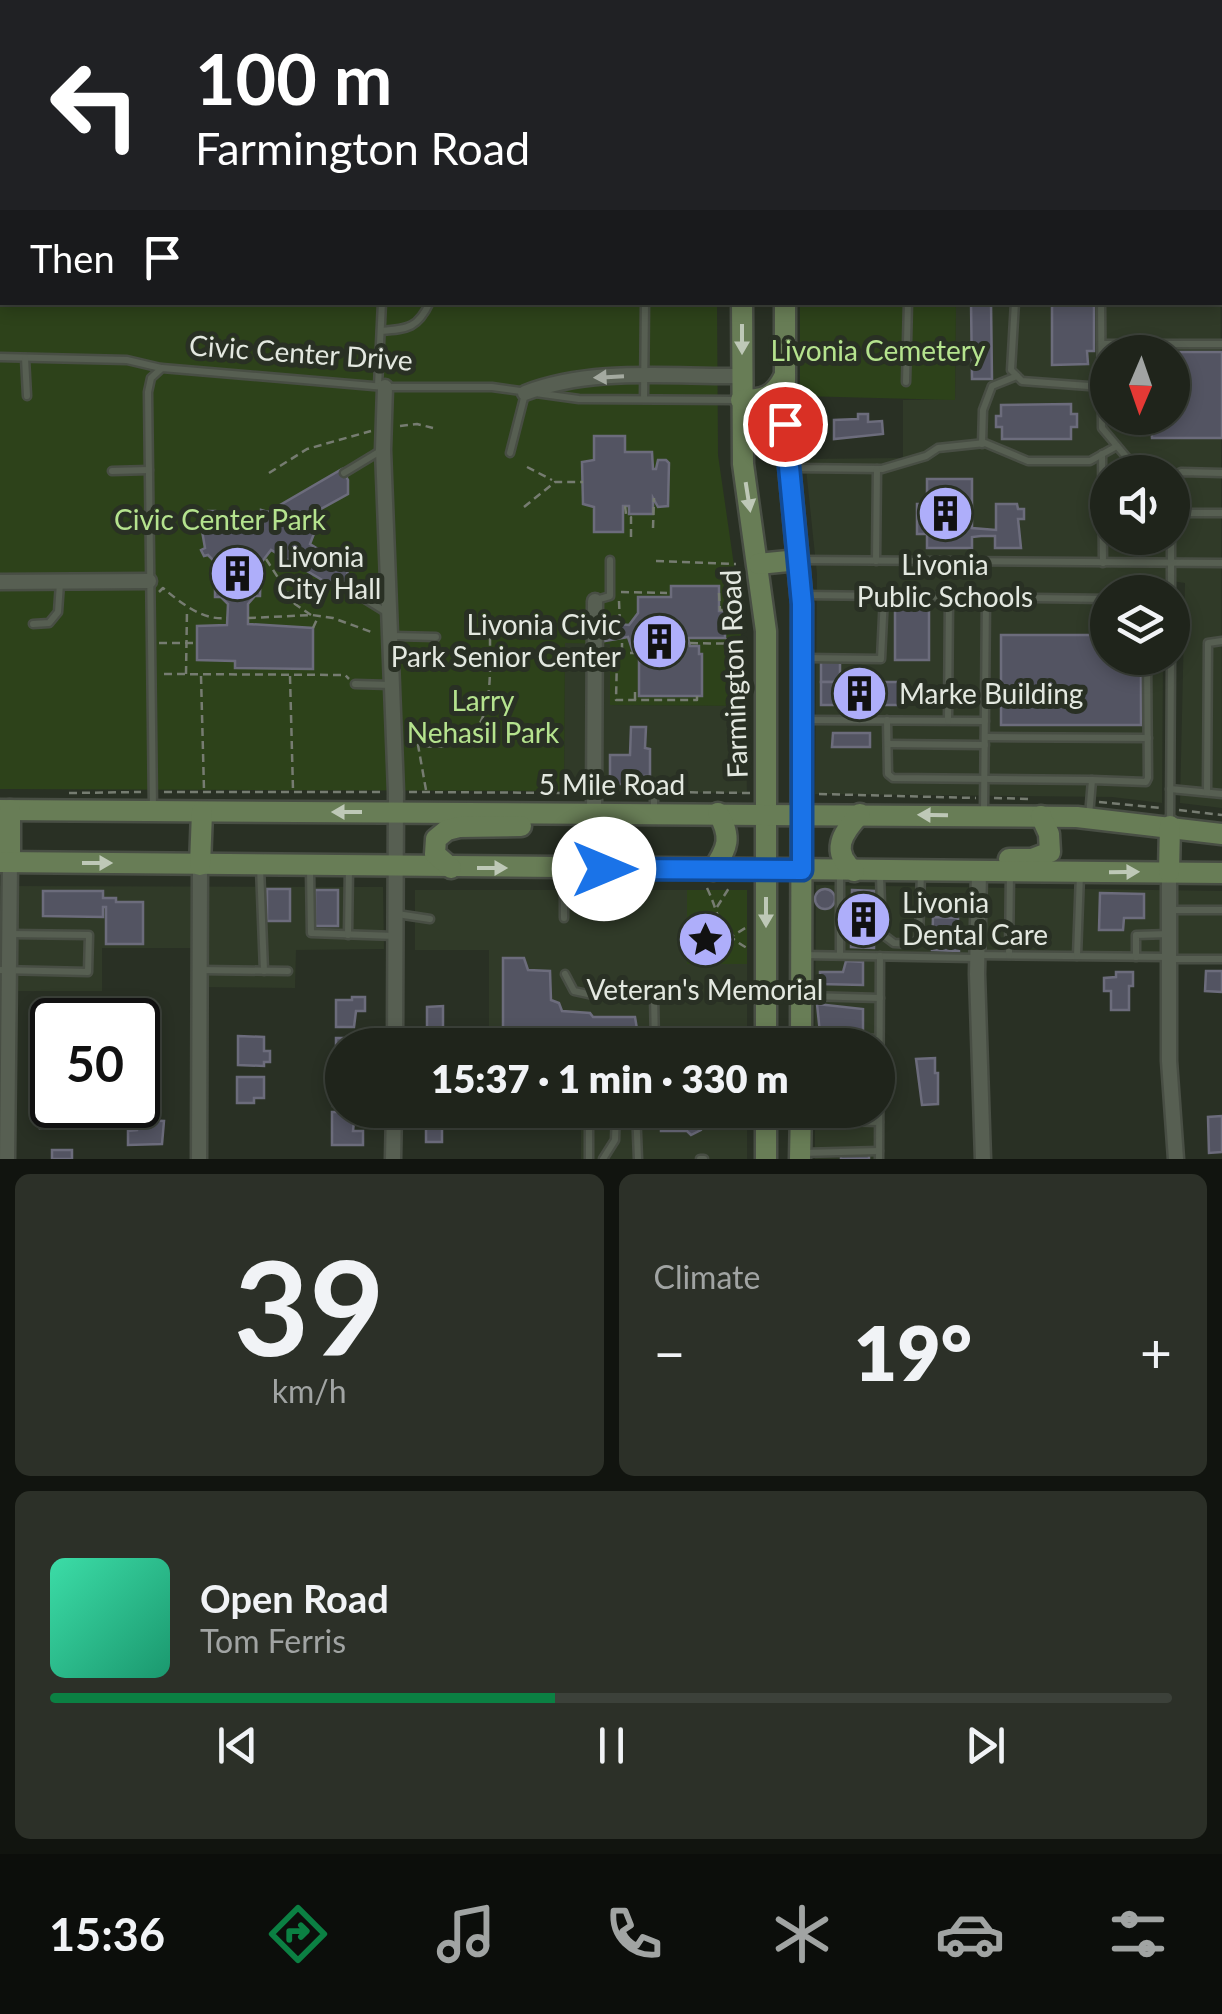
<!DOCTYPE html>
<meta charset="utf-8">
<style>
body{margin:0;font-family:Lato,sans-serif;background:#2c3028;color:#f1f3f6;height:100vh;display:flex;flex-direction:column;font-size:38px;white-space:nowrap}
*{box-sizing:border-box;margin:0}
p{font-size:32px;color:#a1a4a3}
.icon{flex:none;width:55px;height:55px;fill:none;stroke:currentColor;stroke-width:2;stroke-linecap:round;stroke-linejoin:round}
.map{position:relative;height:1159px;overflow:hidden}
.side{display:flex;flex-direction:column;gap:15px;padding:15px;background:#11140f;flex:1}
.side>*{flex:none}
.hud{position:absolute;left:0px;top:0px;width:1222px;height:305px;box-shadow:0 5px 15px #0003,0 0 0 2px #3c413a;background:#202124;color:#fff;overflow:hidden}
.needle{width:65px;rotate:182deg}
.fabs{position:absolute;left:1090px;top:335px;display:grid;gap:20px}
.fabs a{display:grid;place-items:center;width:100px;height:100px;border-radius:50%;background:#1f241b;box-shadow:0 5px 15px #0003,0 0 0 2px #3c413a;font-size:50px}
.speed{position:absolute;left:30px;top:998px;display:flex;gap:20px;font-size:50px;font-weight:700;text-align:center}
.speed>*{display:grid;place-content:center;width:130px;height:130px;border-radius:50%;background:#1f241b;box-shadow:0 5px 15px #0003,0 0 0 2px #3c413a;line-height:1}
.speed .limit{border:5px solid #111;border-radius:15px;background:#fff;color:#111}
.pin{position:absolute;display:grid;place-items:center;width:85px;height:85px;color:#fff;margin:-42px;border:5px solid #fff;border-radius:50%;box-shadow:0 2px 10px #0007}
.me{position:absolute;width:110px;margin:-55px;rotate:90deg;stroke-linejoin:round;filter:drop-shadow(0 0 8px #0008)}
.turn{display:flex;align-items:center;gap:35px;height:210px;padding:0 30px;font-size:45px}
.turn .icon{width:130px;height:130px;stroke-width:2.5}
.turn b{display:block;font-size:70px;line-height:85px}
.then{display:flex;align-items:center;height:95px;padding:0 30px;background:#0003;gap:20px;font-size:38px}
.big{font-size:75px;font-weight:800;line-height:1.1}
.side .card{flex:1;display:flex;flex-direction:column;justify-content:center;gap:15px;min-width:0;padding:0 35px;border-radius:15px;background:#2c3028}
.side .dial{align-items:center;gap:0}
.dial b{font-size:130px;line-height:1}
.song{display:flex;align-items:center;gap:30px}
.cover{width:120px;height:120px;border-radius:15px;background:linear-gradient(135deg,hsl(160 70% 55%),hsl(160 70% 35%))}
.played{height:10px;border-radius:5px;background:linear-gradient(90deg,#0b8043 45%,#3c413a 45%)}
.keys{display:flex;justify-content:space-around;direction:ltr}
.heat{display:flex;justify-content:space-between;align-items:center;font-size:55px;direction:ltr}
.side .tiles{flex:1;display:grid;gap:15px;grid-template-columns:1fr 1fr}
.card:last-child{grid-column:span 2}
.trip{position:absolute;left:325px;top:1028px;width:570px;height:100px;border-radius:50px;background:#1f241b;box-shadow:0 5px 15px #0003,0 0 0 2px #3c413a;font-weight:800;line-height:100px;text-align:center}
.menu{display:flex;height:160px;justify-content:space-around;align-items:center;background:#0c0e0b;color:#a1a4a3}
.menu .icon{width:70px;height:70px}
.menu .active{color:#0b8043}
.menu b{font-size:45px;color:#f1f3f6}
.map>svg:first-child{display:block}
</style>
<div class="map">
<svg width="1222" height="1159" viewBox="0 0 1222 1159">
<rect width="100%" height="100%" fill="#293024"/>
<!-- built -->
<g fill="#303a28" fill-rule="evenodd">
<path d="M1220,90L1222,808L1180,803L1185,583L1164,580L1163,592H1108V658H1163L1162,803L1112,797L815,794L817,574L805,459L903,458V400L955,399L956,303L1220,302ZM1108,352H1172V418H1108ZM1108,472H1172V538H1108Z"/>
<path d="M565,643H611V705L745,706L747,793L564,791Z"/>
<path d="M816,885L1222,891V959L881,956L880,1159H815V1110H878V1045H815Z"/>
<path d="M0,886L383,887L384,949L296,950L295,988L194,987L193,948H102V991H0Z"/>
<path d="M415,890H687V964H747V1045H489V950H415Z"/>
<rect x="581" y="1110" width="166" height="49"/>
</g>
<!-- green -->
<g fill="#2d421a">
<path d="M0,0H719L2,2V302L717,303L718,455L739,600L745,706L610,705V644L565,643L564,791L0,789Z"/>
<path d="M800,303H956L955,400L800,396Z"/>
<rect x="687" y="890" width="60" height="74"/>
</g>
<!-- building -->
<g fill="#535462" stroke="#6c6c7c" stroke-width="2.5">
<path d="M971,302H991L992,379H972Z"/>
<path d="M1052,302H1094V351H1087L1088,364L1052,365Z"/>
<path d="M1151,352H1222V438H1152L1151,418H1172V352Z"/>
<path d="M1071,404V414H1077V427H1071V439H1002V427H996V416H1001V405Z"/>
<path d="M858,414H868V422L882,421L883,434L834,439V420L858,419Z"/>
<path d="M594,436H625V452H652L653,469H656L658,460H666L669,463L668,506L658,507L653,498V514H629V506H623V532H594V507L583,504L582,462L594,460Z"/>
<path d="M342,469L348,480V494L301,520H311L317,526L310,544L347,567L348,580L341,591L271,550L261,563L260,596H255L248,604V624L313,628V669L235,668V661L197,660V626L227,625L228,604L221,597H215V562L208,555L204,556L201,550L205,548L201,525L208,511H215L214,520L225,526L238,519L249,526L261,519V510L268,512Z"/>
<path d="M927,479H972V528L996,530V504H1017L1018,509H1024V519H1018L1021,548H995V536H981L972,537V548H927V534H917V504H927Z"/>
<path d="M671,586H719V611H725V638H688L690,646H699V654H702V696H639V652H633L628,637L605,641V623L629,625L638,613V597H671Z"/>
<rect x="895" y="600" width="34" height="60"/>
<path d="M1001,635H1108V658H1141V725H1001Z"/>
<rect x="821" y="662" width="19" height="20"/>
<rect x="821" y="682" width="79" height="23"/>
<path d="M631,727H646L645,748L650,749V776H645V784H610V755H630Z"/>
<path d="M833,733H870V747H832Z"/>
<rect x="267" y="889" width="23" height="32"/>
<circle cx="825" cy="899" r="10"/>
<rect x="315" y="890" width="23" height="36"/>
<path d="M852,890L875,891L874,948L851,947Z"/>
<path d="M43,891H103V898H116V902H143V944H106V907H103V917L43,916Z"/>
<path d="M1100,893L1144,894V918H1124L1123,930H1099Z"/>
<path d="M933,917L958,918L959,951L932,950Z"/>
<path d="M503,958H524L528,970L550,971L551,1000L559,1003L562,1011L590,1013L593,1017H635L637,1029L593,1031V1035L604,1039V1045H503Z"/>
<path d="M846,961L863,962V985L820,984V972H843Z"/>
<path d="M1206,971H1222V992L1205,991Z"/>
<path d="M1116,972H1133V986H1129V1010H1111V991H1104V978L1116,977Z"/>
<path d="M352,997H365V1011H356L354,1027H336V1000H352Z"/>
<path d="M817,1004L863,1009V1032L820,1033Z"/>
<path d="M443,1006V1029H427V1007Z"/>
<path d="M352,1035H365V1045H342V1065H336V1038H352Z"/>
<path d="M238,1036L264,1037V1051H270V1062H264V1066L238,1065Z"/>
<rect x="425" y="1037" width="17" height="8"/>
<path d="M935,1058V1073H938V1104L922,1105L916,1059Z"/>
<path d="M39,1073L52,1074V1093L37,1092Z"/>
<rect x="333" y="1073" width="9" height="33"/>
<path d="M237,1077H264V1098H254V1103H237Z"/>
<path d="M48,1100L52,1101L56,1110H63V1119H58L59,1126L40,1128V1119H34L33,1112L47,1106Z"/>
<path d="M652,1110H748V1125H702L701,1130L691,1135L687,1131H661V1119L641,1126V1115Z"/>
<rect x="835" y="1110" width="30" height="4"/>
<path d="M332,1112H355L353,1131H363V1145H332Z"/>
<path d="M1222,1116V1152L1209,1153L1208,1117Z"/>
<rect x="426" y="1119" width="16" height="23"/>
<path d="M138,1120L164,1121L162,1144L128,1145V1131L137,1130Z"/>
<rect x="52" y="1150" width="20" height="9"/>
<path d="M841,1151L869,1152V1159H841Z"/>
</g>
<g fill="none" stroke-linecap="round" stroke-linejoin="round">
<defs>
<g id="service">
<path d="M492,0L494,2"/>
<path d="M600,0L603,2"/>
<path d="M977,0V2"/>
<path d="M434,2L436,0"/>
<path d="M515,2L517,0"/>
<path d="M567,2L570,0"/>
<path d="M832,2V0"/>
<path d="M1014,2V0"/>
<path d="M1165,2V0"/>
<path d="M1201,2V0"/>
<path d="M1220,54H1222"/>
<path d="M1220,104H1222"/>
<path d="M1220,250H1222"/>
<path d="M1220,263H1222"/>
<path d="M1015,302L1011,370L1022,381L1102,387"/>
<path d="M1101,302L1102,428L1139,472"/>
<path d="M381,331C408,329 418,328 430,302"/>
<path d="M1102,344H1222"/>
<path d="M0,357L127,360L161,368"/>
<path d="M25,358L27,396"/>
<path d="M906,382L908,302"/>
<path d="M378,386L382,302"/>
<path d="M644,399L645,302"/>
<path d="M982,444L983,410L992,386L1017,376"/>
<path d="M510,453L525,394"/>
<path d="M1102,454L1103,563"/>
<path d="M795,468L882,469L926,456L938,448L985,443L1028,461H1090L1117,446"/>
<path d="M112,471L149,470"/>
<path d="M344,473L382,450"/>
<path d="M1172,477L1181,472L1222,473"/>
<path d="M1172,513H1222"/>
<path d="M800,560L1222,563"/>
<path d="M876,561L877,469"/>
<path d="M344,586L386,612"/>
<path d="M1171,592V538"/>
<path d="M804,595L1108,599"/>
<path d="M596,600L610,596V560"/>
<path d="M33,624L49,623L58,612L60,583"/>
<path d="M393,636L436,637"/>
<path d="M806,658L881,659L884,596"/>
<path d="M355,684L391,685"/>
<path d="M808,720L985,721"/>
<path d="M887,720L888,774L893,778L1092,780"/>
<path d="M948,720L949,597"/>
<path d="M985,737L1148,738"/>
<path d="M888,744L985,745"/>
<path d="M1170,789L1222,794"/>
<path d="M1207,792L1208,643L1222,641"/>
<path d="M153,810L148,392L151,378L162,368L385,387H492L579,399L736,400"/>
<path d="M654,811V789L659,782"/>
<path d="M984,811L986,597"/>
<path d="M1089,816L1092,780L1146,782L1148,778L1147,658"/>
<path d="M1170,825L1171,658"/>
<path d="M260,867L264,971"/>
<path d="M310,870L311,933L395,936"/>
<path d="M564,870V918"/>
<path d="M880,876L882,934L894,943L913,944L919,938L921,872"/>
<path d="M1170,910H1222"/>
<path d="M397,914L430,919"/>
<path d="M348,935L349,868"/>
<path d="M803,955L975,958"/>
<path d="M840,955V872"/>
<path d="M977,955L1169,957"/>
<path d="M1009,955L1010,873"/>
<path d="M1077,956L1080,874"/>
<path d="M1136,957V935L1169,934"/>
<path d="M1170,959H1222"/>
<path d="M0,970L88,972L89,935L11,934"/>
<path d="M200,970L288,971"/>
<path d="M565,974L574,991L597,996"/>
<path d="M730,993H765"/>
<path d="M654,995L655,1045"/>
<path d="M807,996L880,998"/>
<path d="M806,1037L879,1039"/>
<path d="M636,1110L638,1159"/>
<path d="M805,1120L879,1122"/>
<path d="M802,1153L879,1151"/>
<path d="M589,1159V1110"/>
<path d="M603,1159L615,1140L616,1110"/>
<path d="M700,1159H704"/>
<path d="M879,1159L880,956"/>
</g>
<g id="minor">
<path d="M385,387L383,450L396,792L395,1045"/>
<path d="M525,393C593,367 669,377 742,376"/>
<path d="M0,582L149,581"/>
<path d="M594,812L595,601"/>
<path d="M979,872L977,974L983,1159"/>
<path d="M1169,872V1061L1176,1159"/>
<path d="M7,1159L10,862"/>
<path d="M199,1159L200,865"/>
<path d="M393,1159L394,1110"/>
</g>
<g id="secondary">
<path d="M743,0V2"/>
<path d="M786,2V0"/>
<path d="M742,302L743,464L766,631V1045"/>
<path d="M785,302V424L802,604L801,1045"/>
<path d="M741,400C763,400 774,397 784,377"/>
<path d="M758,564L798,560"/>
<path d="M0,810L1077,817L1222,834"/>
<path d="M10,810V862"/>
<path d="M1009,859H1032L1050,852L1049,834L1041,816"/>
<path d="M0,862L1222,873"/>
<path d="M200,865L202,812"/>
<path d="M451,868L435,854L436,839L447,830L459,827L521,826"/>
<path d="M713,870C728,848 732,837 718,813"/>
<path d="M854,871C830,852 842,833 860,814"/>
<path d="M1169,872L1170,826"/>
<path d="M766,1110V1159"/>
<path d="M800,1159L801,1110"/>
</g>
</defs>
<!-- service casing -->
<use href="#service" stroke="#484e44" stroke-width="11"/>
<!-- minor casing -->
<use href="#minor" stroke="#484e44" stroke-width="19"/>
<!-- secondary casing -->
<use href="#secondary" stroke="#484e44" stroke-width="25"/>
<!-- path -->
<g stroke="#767c71" stroke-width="2.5" stroke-dasharray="8 5" stroke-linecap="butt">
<path d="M653,0L655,2"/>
<path d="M40,2L42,0"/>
<path d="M210,2V0"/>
<path d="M0,15H2"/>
<path d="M0,125L2,124"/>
<path d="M0,248L2,251"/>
<path d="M400,426L417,424L433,428"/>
<path d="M527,467L552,480"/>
<path d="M269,473L307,449L371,431"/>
<path d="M625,506L626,514L631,517V538"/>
<path d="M524,507L555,482H583"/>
<path d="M653,528L654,498"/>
<path d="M266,559L295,604L311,615"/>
<path d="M656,561L736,564"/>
<path d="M159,592L163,588C181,603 203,621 227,618"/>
<path d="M621,592L667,593"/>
<path d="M719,593L720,610H727V644"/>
<path d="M619,601L620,625"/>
<path d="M248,618L312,615L333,618L374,633"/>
<path d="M313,628L318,617"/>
<path d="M159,643H197"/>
<path d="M690,643L745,644"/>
<path d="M622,651V639"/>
<path d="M638,653H622L617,656L616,700H697V696"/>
<path d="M164,674L345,675L349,679"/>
<path d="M186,674L187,609"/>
<path d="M201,676L204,790"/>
<path d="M290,676L293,790"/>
<path d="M635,700V692H639"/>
<path d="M480,726L488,731H502"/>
<path d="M468,746L488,731"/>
<path d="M426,790L418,745C496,758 490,690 490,638"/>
<path d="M164,792H381"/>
<path d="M409,792L581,793"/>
<path d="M664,792L751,793"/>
<path d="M69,793L141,792"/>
<path d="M609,793L646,792"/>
<path d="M819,794L976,798"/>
<path d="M994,798L1031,799"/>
<path d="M1099,802L1161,808"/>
<path d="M1179,810L1222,815"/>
<path d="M707,888C721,917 716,931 747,948"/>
<path d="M717,907L729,888"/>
<circle cx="706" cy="939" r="8"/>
<path d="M714,940L729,938L747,927"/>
</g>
<!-- service -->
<use href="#service" stroke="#575f52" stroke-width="6"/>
<!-- minor -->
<use href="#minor" stroke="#575f52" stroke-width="14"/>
<!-- secondary -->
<use href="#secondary" stroke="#687d56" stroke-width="20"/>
</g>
<!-- one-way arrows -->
<defs><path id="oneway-solid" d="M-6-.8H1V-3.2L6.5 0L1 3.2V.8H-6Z" transform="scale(2.5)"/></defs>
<g fill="#bec8b7">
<use href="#oneway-solid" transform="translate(742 339) rotate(90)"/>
<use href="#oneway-solid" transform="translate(748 497) rotate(81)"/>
<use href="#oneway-solid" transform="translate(347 812) rotate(180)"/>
<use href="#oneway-solid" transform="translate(933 815) rotate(-179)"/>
<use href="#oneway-solid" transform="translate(97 863)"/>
<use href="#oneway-solid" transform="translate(492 868)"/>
<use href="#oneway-solid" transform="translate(1124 872) rotate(-1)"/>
<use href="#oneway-solid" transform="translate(766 912) rotate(90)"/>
</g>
<use fill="#a4aaa0" href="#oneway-solid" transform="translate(609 377) rotate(177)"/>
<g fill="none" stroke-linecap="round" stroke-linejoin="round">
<defs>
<path id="route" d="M604,869L802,870V604L785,424"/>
</defs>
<!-- route casing -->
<use href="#route" stroke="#114b97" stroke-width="25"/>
<!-- route -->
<use href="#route" stroke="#1a73e8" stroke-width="18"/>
</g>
<!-- icons -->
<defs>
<symbol id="building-disc" viewBox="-11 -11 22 22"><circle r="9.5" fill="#aeaefa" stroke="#293024"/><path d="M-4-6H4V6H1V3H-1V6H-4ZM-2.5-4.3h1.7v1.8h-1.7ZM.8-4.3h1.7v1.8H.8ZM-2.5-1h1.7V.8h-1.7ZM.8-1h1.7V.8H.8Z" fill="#111"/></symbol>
<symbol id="sight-disc" viewBox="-11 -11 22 22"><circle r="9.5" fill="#aeaefa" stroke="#293024"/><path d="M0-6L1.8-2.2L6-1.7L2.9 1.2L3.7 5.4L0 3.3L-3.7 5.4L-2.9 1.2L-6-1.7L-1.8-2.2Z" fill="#111"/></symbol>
</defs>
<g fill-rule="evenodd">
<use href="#building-disc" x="914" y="482" width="63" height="63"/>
<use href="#building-disc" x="206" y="542" width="63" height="63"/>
<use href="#building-disc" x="628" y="610" width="63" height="63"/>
<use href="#building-disc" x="828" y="662" width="63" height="63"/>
<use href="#building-disc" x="832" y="888" width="63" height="63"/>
<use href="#sight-disc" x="674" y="908" width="63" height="63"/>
</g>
<g text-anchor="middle" stroke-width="10" stroke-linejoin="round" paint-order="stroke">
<!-- park labels -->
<g font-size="28" fill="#b5e38e" stroke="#293024">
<text x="878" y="361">Livonia Cemetery</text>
<text x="220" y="530">Civic Center Park</text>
<text x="483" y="711">Larry<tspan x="483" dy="32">Nehasil Park</tspan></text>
</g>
<!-- street labels -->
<g font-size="28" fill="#e3e8e0" stroke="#293024">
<text transform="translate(301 353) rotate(4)" y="10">Civic Center Drive</text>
<text transform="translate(734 674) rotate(-92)" y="10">Farmington Road</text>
<text x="612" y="795">5 Mile Road</text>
</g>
<!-- poi labels -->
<g font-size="28" fill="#e3e8e0" stroke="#293024" text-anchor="start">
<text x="277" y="567">Livonia<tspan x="277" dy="32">City Hall</tspan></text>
<text x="945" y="575" text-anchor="middle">Livonia<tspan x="945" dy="32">Public Schools</tspan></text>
<text x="621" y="635" text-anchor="end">Livonia Civic<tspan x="621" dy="32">Park Senior Center</tspan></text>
<text x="899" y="704">Marke Building</text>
<text x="902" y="913">Livonia<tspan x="902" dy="32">Dental Care</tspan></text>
<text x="705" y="1000" text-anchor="middle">Veteran's Memorial</text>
</g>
</g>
</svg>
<div class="fabs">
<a><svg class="needle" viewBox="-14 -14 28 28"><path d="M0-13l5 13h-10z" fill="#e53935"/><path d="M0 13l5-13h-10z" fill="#a1a4a3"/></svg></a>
<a><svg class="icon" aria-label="sound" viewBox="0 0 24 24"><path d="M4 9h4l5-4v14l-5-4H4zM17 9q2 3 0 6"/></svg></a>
<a><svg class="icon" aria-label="layers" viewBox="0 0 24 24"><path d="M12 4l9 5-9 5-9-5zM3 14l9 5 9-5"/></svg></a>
</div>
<div class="speed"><div class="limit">50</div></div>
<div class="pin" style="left:785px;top:424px;background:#d93025"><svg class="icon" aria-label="arrive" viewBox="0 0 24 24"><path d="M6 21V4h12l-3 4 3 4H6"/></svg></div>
<svg class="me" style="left:604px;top:869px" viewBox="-20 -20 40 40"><circle r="19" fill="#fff"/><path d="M0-13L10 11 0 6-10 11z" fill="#1a73e8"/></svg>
<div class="trip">15:37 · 1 min · 330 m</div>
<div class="hud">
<div class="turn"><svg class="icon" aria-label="left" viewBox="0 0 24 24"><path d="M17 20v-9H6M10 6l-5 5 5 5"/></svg><div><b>100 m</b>Farmington Road</div></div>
<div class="then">Then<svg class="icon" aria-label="arrive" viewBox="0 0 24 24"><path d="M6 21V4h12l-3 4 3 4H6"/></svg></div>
</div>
</div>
<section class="side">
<div class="tiles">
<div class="card dial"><b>39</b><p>km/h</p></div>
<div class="card"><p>Climate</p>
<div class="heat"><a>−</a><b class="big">19°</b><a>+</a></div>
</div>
<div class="card">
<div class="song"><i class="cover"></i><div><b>Open Road</b><p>Tom Ferris</p></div></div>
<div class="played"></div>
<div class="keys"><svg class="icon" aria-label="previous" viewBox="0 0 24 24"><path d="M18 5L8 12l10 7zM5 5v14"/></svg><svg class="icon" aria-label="pause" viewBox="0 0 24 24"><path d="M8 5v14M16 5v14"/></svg><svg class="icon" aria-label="next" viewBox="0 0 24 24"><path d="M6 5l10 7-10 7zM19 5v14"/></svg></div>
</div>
</div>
</section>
<nav class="menu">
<b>15:36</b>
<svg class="icon active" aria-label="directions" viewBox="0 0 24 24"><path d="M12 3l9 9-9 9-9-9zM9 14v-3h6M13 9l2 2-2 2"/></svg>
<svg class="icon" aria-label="music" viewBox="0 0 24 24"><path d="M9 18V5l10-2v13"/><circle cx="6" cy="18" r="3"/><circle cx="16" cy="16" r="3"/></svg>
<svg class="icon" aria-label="phone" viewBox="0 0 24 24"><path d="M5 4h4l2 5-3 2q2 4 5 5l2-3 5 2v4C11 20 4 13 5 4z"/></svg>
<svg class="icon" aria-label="climate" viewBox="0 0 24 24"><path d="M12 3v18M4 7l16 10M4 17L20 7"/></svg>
<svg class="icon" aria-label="car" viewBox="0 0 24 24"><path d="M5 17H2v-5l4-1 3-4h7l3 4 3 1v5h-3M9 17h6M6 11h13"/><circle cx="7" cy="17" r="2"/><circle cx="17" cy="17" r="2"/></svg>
<svg class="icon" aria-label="filters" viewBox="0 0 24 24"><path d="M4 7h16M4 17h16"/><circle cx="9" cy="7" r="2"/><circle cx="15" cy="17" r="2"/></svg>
</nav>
